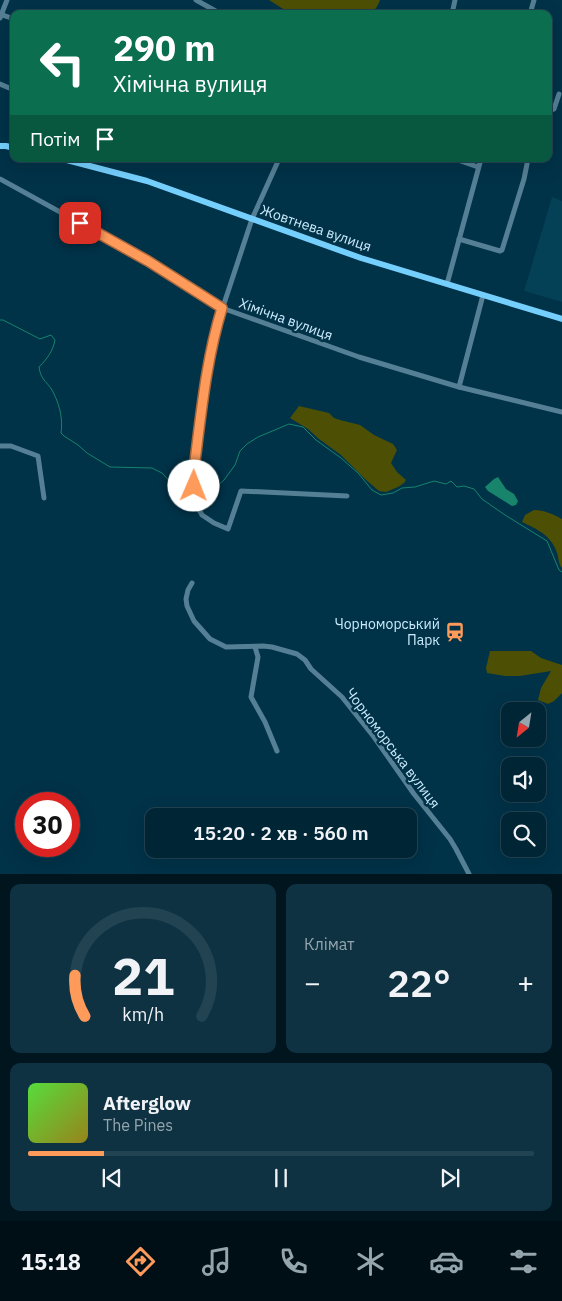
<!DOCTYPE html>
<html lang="uk">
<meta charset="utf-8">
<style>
body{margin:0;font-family:"IBM Plex Sans",sans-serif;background:#0e3242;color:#f1f3f6;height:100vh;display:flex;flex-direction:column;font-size:19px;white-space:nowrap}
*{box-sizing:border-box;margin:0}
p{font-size:16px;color:#95a5ad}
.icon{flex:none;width:28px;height:28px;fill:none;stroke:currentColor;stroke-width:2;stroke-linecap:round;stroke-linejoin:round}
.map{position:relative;height:874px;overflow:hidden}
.panel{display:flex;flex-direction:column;gap:10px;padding:10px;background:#00151e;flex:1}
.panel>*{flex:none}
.top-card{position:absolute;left:10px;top:10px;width:542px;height:152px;border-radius:10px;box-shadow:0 5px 20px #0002,0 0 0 1px #224351;background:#0b6e4f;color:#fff;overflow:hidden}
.needle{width:32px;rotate:210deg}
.fabs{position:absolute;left:501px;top:702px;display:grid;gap:10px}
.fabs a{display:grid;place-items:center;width:45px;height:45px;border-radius:10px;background:#002636;box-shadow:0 5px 20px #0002,0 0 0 1px #224351;font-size:25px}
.speed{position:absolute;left:15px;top:792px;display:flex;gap:10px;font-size:25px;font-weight:700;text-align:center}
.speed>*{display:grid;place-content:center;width:65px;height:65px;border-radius:50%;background:#002636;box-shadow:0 5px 20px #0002,0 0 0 1px #224351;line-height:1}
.speed .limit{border:8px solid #d22;background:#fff;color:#111}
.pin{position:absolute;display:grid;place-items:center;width:42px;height:42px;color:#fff;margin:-21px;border-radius:10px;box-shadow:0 2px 8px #0006}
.me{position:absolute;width:55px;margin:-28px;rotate:1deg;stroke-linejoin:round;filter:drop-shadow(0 0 4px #0008)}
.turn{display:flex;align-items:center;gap:18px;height:105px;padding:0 20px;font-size:22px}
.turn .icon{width:65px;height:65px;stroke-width:2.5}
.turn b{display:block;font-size:35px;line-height:42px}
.then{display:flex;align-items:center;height:48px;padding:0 20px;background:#0003;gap:10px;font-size:19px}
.big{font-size:38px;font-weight:600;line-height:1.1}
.panel .card{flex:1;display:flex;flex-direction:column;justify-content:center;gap:8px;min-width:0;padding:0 18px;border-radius:10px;background:#0e3242}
.panel .dial{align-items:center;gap:0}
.dial svg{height:130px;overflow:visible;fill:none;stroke:#224351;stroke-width:7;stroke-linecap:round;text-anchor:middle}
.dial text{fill:#f1f3f6;stroke:none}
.song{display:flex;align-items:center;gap:15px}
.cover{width:60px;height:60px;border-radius:8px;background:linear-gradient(135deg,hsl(110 70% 55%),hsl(50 70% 35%))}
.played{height:5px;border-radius:2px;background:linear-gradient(90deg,#ff9b5a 15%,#224351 15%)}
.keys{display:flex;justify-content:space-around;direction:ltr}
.heat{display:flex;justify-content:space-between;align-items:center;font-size:28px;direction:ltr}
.panel .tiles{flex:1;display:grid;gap:10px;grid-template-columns:1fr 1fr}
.card:last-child{grid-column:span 2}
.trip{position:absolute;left:145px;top:808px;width:272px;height:50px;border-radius:10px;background:#002636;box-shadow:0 5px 20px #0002,0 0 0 1px #224351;font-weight:600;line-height:50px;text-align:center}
.menu{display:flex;height:80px;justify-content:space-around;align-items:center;background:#000f16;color:#95a5ad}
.menu .icon{width:35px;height:35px}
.menu .selected{color:#ff9b5a}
.menu b{font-size:22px;color:#f1f3f6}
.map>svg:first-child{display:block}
</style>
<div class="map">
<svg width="562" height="874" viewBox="0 0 562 874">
<rect width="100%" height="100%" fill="#003248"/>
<!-- built -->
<path fill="#044056" d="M552,197L562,201V302L524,291Z"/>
<!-- green -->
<g fill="#4d5004">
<path d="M269,0H380C377,7 376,11 368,12V14H291Z"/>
<path d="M299,406L329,413L334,418L340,420L360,425L374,435L393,444L397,450L391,463L397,472L406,480L404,483L398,487L386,492L379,491L365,479L341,455L319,439L308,429L290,418Z"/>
<path d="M534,510C544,510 553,514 562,519V568C558,563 559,559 557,553C552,536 537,529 522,522L525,515Z"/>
<path d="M490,651H531L541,658L562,665V693L554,701L548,704L538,700L541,688L551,671L520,676H505L487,673L486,668Z"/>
</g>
<!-- water -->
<path fill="#17846b" d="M498,477L506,489L514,494L518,501L516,505L512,506L488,491L485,487L494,479Z"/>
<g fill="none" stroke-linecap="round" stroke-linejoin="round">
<!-- stream -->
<g stroke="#17846b" stroke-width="1">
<path d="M0,320H3L40,339L51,335L55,340C53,351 47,359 39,367C41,382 49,382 54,394C60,406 63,420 61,433L64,436L78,445L87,453L110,467L152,468L162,473L175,487L185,492L194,488"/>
<path d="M198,488L206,489L215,488L224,480L235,465L240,451L247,444L258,437L289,424L303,427L316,440L341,458L358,473L372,490L381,495L393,493L402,488L415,487L434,481L446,484L451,481L457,487L464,486L474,489L482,499L492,506L505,515L547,541L559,570L562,572"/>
</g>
<!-- minor -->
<g stroke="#557f94" stroke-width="5">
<path d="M196,0L221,14"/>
<path d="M0,14L14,19"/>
<path d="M452,14L455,0"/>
<path d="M530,14L534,0"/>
<path d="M0,18L7,0"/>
<path d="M0,84L14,90"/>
<path d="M549,111L554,109L559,94"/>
<path d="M279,159L252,219L216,328L210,355L194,469L195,502L202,515L214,523L228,529L241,491L347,496"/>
<path d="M455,159L478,167"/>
<path d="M0,179L129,250L222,308L359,357L459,387L562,412"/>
<path d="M459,239L500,251L502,250L524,179L528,159"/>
<path d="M447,284L481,159"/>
<path d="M459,387L483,295"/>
<path d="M0,446H11L38,456L44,498"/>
<path d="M192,583L188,590L186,599L187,606L194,621L210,639L226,647L263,646L272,647L297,654L305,660L311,669L342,697L374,737L414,794L450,839L456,849L469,874"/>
<path d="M255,647L258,657L251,697L265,722L277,751"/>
</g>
<!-- major -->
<g stroke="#75cffc" stroke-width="6">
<path d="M0,146H6L14,148"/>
<path d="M63,159L147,181L361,258L562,319"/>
</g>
</g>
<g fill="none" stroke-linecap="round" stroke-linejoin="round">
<defs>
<path id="route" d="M80,223L148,261L222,308C206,360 201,415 194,469V486"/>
</defs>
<!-- route casing -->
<use href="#route" stroke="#a6653a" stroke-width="12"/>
<!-- route -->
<use href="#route" stroke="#ff9b5a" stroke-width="9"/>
</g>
<!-- icons -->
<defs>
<symbol id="station-bare" viewBox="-9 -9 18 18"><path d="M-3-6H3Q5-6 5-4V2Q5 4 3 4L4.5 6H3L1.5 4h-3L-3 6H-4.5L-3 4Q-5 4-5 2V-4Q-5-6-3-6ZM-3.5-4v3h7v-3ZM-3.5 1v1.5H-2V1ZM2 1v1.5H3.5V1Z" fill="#ff9b5a" stroke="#003248" stroke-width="2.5" paint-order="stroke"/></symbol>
</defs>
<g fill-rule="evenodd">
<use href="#station-bare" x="441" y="618" width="28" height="28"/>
</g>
<g text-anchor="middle" stroke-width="5" stroke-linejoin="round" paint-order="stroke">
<!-- street labels -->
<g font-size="14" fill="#cbebfd" stroke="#003248">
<text transform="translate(316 228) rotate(19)" y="5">Жовтнева вулиця</text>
<text transform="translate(286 319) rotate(20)" y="5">Хімічна вулиця</text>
<text transform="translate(393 748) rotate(53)" y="5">Чорноморська вулиця</text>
</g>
<!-- poi labels -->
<g font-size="14" fill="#cbebfd" stroke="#003248" text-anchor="end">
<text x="440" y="629">Чорноморський<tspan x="440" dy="16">Парк</tspan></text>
</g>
</g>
</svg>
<div class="fabs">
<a><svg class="needle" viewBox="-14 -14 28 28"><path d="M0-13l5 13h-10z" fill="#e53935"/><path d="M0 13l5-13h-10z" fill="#95a5ad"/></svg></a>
<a><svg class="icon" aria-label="sound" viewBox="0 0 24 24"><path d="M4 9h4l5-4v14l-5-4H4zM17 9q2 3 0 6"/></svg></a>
<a><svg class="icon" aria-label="search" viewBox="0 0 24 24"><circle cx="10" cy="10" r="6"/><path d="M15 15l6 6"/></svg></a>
</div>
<div class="speed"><div class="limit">30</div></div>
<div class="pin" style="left:80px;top:223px;background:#d93025"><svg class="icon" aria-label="arrive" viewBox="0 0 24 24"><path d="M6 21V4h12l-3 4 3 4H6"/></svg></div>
<svg class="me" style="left:194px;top:486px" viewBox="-20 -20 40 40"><circle r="19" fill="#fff"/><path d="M0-13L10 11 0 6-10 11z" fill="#ff9b5a"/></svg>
<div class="trip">15:20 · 2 хв · 560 m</div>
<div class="top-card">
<div class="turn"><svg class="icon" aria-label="left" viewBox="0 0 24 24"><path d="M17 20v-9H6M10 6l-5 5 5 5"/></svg><div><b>290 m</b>Хімічна вулиця</div></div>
<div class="then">Потім<svg class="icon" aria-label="arrive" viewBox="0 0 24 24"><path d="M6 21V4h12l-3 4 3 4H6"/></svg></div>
</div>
</div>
<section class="panel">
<div class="tiles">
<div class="card dial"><svg viewBox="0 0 100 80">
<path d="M14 69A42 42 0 1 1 86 69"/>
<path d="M14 69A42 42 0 0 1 8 44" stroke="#ff9b5a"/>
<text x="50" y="56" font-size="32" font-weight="700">21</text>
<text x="50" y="72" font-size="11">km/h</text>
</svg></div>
<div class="card"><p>Клімат</p>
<div class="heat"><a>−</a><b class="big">22°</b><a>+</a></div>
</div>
<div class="card">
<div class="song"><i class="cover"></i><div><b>Afterglow</b><p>The Pines</p></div></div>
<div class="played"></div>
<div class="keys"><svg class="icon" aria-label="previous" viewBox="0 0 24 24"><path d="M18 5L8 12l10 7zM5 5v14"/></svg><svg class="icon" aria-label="pause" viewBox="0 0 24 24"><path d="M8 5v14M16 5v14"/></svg><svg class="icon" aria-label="next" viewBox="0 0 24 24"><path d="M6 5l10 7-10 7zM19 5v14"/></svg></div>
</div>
</div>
</section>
<nav class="menu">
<b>15:18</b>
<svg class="icon selected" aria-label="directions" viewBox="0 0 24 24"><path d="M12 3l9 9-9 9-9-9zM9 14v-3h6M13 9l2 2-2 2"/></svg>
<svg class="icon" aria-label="music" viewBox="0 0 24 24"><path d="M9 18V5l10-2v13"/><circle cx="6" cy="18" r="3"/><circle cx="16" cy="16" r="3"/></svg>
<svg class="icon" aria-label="phone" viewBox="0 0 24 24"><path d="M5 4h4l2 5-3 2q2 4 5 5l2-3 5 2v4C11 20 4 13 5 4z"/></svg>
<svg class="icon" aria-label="climate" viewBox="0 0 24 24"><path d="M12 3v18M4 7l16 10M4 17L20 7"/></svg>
<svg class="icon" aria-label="car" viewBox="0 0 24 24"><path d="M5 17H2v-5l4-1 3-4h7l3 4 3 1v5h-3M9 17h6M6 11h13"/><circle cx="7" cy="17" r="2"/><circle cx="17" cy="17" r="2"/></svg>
<svg class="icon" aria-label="filters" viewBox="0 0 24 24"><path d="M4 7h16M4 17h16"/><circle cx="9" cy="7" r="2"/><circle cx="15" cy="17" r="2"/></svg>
</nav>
